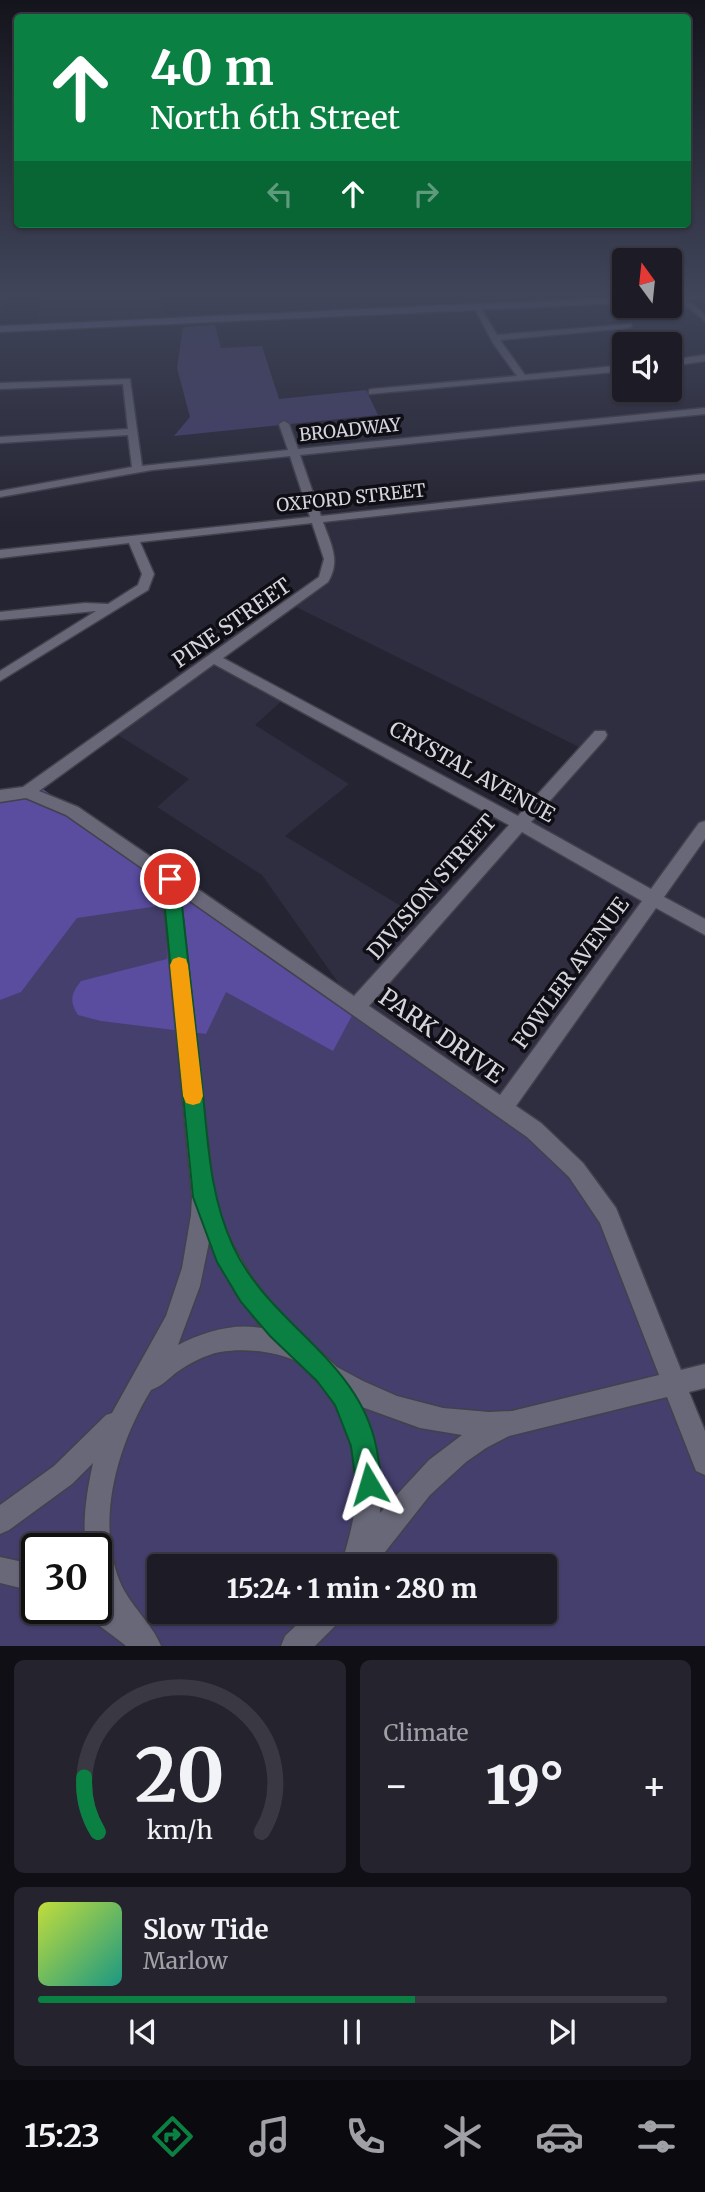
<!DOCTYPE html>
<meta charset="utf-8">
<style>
body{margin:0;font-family:Merriweather,serif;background:#25242e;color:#f1f3f6;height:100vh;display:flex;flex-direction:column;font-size:26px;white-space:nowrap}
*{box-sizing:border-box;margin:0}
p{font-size:23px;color:#a0a1a7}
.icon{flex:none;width:38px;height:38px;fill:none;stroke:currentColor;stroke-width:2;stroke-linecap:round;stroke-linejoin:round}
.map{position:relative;height:1646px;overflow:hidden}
.panel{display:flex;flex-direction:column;gap:14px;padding:14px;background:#0f0f15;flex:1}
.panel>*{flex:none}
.guide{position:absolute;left:14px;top:14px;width:677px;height:214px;border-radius:7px;box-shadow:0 2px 5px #0004,0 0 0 2px #3a3943;background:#0b8043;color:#fff;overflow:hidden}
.needle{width:46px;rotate:345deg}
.controls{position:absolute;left:612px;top:248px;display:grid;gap:14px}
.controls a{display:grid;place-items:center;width:70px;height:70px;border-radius:7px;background:#1c1b26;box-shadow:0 2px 5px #0004,0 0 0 2px #3a3943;font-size:35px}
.speed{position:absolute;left:21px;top:1533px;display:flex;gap:14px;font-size:35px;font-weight:700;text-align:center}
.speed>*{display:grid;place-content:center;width:91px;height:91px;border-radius:50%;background:#1c1b26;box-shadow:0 2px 5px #0004,0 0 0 2px #3a3943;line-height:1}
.speed .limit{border:4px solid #111;border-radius:10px;background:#fff;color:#111}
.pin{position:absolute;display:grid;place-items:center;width:60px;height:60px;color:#fff;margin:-30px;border:4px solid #fff;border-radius:50%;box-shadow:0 2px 7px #0007}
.me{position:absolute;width:77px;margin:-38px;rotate:353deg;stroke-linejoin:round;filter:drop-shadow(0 0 5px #0008)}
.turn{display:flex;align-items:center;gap:24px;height:147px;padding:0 21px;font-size:32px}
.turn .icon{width:91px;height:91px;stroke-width:2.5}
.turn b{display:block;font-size:49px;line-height:60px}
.lanes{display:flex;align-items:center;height:66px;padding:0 21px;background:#0003;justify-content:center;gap:35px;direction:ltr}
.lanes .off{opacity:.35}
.big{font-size:52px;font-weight:800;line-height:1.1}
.panel .card{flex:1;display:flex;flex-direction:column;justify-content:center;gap:10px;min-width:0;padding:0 24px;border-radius:10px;background:#25242e}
.panel .dial{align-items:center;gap:0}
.dial svg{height:182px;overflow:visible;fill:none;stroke:#3a3943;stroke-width:7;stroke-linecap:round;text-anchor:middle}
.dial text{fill:#f1f3f6;stroke:none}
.song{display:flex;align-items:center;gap:21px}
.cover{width:84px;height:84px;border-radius:10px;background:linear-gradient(135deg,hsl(70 70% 55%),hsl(170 70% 35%))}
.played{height:7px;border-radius:4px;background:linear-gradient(90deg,#0b8043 60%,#3a3943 60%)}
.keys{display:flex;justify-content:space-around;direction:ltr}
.heat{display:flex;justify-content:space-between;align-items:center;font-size:38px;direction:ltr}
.panel .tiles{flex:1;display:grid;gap:14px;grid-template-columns:1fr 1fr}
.card:last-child{grid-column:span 2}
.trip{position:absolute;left:147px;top:1554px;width:410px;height:70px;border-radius:7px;background:#1c1b26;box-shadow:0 2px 5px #0004,0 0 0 2px #3a3943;font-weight:800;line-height:70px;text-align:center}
.tabs{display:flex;height:112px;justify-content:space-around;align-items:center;background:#0b0b0f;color:#a0a1a7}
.tabs .icon{width:49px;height:49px}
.tabs .on{color:#0b8043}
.tabs b{font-size:32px;color:#f1f3f6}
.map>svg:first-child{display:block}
</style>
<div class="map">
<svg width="705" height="1646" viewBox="0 0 705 1646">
<rect width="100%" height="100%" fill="#252432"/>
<!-- built -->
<g fill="#2f2d40">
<path d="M0,295H160L164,316L36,322L43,295L6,298L4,311H0Z"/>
<path d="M705,477V1376L664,1386L356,1008L262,875L157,807L189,779L113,732L214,660L285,698L255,725L349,784L285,836L414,914L489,853L579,747L290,604L329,573L315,520Z"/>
</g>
<!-- green -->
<g fill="#453f6e" fill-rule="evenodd">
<path d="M215,325L221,348L262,346L279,399L366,390L378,415L174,436L190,417L177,368L183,327Z"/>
<path d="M0,795L72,811L582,1175L705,1462V1646H0ZM37,1549H96V1608H37ZM159,1566H544V1612H159Z"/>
</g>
<!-- forest -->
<path fill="#5a4c9f" d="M37,785L356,1008L333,1051L226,992L206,1034L101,1021L78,1015C69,1001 71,994 81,981L167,959L165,905L77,918L21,992L0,1000V793Z"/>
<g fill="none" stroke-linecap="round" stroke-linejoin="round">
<defs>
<g id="street">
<path d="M674,295H682L705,315V321Z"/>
<path d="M473,305H479L497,335L631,324L632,326L628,328L500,340L525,375L625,365V371L369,394V390L372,389L517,376L493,343Z"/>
<path d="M705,355V361L670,366V360Z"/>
<path d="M130,379L142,466L288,450L279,424L284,421L289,424L298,449L705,408V414L300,455L321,516L705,474V480L323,522C331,544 341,561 328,582L223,658L518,816L595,731H605L607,735L605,739L531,822L651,889L699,823L705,821V839L664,897L705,919V935L656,908L516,1106L541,1123L583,1163L616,1208L681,1370L705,1364V1388L689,1392L705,1431V1475L696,1471L667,1397L509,1436L486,1448L466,1462L430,1495L374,1566H341C348,1542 355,1519 356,1494C357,1451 344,1408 313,1377C309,1373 303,1365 298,1362C276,1351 245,1348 220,1352C205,1355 190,1363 177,1372C168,1379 162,1386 151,1390C118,1444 95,1520 120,1582C130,1606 152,1623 161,1646H126C115,1636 87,1619 83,1608H96V1549H86C82,1520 87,1491 93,1463L72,1484L9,1530L0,1534V1505L54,1466L106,1415L112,1413L166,1316L182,1268L191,1215L192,1197L162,882L66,815L26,798L0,802V790L23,787L319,577L324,559L312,523L140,542L154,574L148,590L0,681V671L96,611L0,620V612L85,603L108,604L138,585L142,574L129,543L0,558V550L310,517L290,456L152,470L0,497V491L132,467L128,435L0,443V437L128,429L123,384L0,389V383ZM214,664L509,825L354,996L78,807L39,791ZM522,832L642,901L500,1095L369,1006ZM180,894L527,1137L569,1177L600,1223L659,1375L512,1411L489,1412L443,1408L397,1396L363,1381L337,1367L277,1311L252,1278L230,1240L214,1198ZM209,1242L236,1294L262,1328C232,1323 204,1332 178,1345L200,1286ZM362,1407L420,1428L462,1435L429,1460L380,1513C382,1476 378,1441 362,1407Z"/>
<path d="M0,1557L37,1565V1592L0,1583Z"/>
<path d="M310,1612H343L339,1622L315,1646H281L285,1636Z"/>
</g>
<g id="secondary">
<path d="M670,295H705V299L670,300Z"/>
<path d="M625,297V303L0,332V326Z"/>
</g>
</defs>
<!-- street casing -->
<use href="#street" stroke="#42414c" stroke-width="3"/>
<!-- secondary casing -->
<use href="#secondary" stroke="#42414c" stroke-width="3"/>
<!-- street -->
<use href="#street" fill="#696878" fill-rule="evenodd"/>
<!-- secondary -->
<use href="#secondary" fill="#76719d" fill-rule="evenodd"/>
</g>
<!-- sky -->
<linearGradient id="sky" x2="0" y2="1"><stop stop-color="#14141c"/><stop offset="0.56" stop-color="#40455a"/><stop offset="1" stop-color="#40455a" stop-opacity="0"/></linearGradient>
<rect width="705" height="525" fill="url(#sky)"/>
<!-- route -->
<path fill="#0b8043" stroke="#07532c" stroke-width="2" d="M170,872L176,874L179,879C186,947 194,1016 202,1085C208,1140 209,1194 233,1246C270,1327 365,1361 378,1457C380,1470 383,1481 378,1493L369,1497L359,1493L356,1484L351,1446L335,1405L317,1381L270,1336L241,1302L217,1262L193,1197L162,879L165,874Z"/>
<!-- slow -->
<path fill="#f59e0b" d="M179,957L186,959L188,965L203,1096L200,1103L193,1105L186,1103L183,1096L170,965L173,959Z"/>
<g text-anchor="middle" stroke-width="7" stroke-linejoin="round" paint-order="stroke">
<!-- far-street labels -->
<g font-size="18" fill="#d5d5de" stroke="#0f0e14">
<text transform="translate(350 430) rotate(-6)" y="6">BROADWAY</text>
<text transform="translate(351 498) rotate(-6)" y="6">OXFORD STREET</text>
</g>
<!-- street labels -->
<g font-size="21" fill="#d5d5de" stroke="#0f0e14">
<text transform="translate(232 623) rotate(-35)" y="7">PINE STREET</text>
<text transform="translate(472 772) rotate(29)" y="7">CRYSTAL AVENUE</text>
<text transform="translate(432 887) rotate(-49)" y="7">DIVISION STREET</text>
<text transform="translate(571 973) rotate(-54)" y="7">FOWLER AVENUE</text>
</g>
<!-- near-street labels -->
<g font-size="24" fill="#d5d5de" stroke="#0f0e14">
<text transform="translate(441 1036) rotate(35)" y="8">PARK DRIVE</text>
</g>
</g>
</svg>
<div class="controls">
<a><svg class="needle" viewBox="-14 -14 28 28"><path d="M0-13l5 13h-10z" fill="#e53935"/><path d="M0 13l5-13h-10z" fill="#a0a1a7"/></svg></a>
<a><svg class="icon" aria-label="sound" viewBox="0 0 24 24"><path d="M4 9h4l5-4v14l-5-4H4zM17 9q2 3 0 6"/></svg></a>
</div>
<div class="speed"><div class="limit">30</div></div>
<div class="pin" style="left:170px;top:879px;background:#d93025"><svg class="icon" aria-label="arrive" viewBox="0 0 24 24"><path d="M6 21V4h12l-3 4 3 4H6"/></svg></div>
<svg class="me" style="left:369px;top:1484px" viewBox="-20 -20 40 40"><path d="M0-17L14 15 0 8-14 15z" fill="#0b8043" stroke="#fff" stroke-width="4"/></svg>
<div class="trip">15:24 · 1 min · 280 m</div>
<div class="guide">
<div class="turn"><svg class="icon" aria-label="ahead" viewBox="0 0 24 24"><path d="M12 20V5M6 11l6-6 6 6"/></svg><div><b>40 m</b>North 6th Street</div></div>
<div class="lanes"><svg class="icon off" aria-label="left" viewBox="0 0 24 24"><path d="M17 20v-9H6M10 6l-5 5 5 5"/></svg><svg class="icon" aria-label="ahead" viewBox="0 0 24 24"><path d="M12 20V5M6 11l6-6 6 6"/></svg><svg class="icon off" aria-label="right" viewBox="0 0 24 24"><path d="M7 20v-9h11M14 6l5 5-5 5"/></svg></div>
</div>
</div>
<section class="panel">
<div class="tiles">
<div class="card dial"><svg viewBox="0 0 100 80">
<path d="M14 69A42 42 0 1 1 86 69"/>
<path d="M14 69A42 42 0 0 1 8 45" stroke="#0b8043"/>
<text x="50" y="56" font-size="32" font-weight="700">20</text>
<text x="50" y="72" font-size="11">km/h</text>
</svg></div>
<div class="card"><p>Climate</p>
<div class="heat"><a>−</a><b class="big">19°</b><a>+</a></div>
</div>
<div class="card">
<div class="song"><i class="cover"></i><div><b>Slow Tide</b><p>Marlow</p></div></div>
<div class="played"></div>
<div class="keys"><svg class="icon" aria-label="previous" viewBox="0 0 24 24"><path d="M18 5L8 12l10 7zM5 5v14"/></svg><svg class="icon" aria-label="pause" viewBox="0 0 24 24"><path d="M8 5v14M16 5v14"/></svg><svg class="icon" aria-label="next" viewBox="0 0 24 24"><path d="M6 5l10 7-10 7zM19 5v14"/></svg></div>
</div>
</div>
</section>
<nav class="tabs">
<b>15:23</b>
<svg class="icon on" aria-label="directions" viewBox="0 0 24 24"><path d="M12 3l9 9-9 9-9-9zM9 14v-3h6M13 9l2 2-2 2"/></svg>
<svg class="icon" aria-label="music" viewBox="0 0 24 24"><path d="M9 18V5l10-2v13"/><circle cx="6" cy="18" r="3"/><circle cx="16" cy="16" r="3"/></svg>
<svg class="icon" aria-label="phone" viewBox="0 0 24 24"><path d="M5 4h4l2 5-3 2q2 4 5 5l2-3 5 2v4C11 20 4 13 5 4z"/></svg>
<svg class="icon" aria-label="climate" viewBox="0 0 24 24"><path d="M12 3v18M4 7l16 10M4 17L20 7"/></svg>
<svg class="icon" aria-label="car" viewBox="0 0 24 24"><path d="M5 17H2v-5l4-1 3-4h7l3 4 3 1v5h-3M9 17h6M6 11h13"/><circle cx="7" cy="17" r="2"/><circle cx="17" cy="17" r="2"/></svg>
<svg class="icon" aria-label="filters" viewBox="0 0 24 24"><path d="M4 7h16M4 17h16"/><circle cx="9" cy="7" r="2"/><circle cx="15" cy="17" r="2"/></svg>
</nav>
